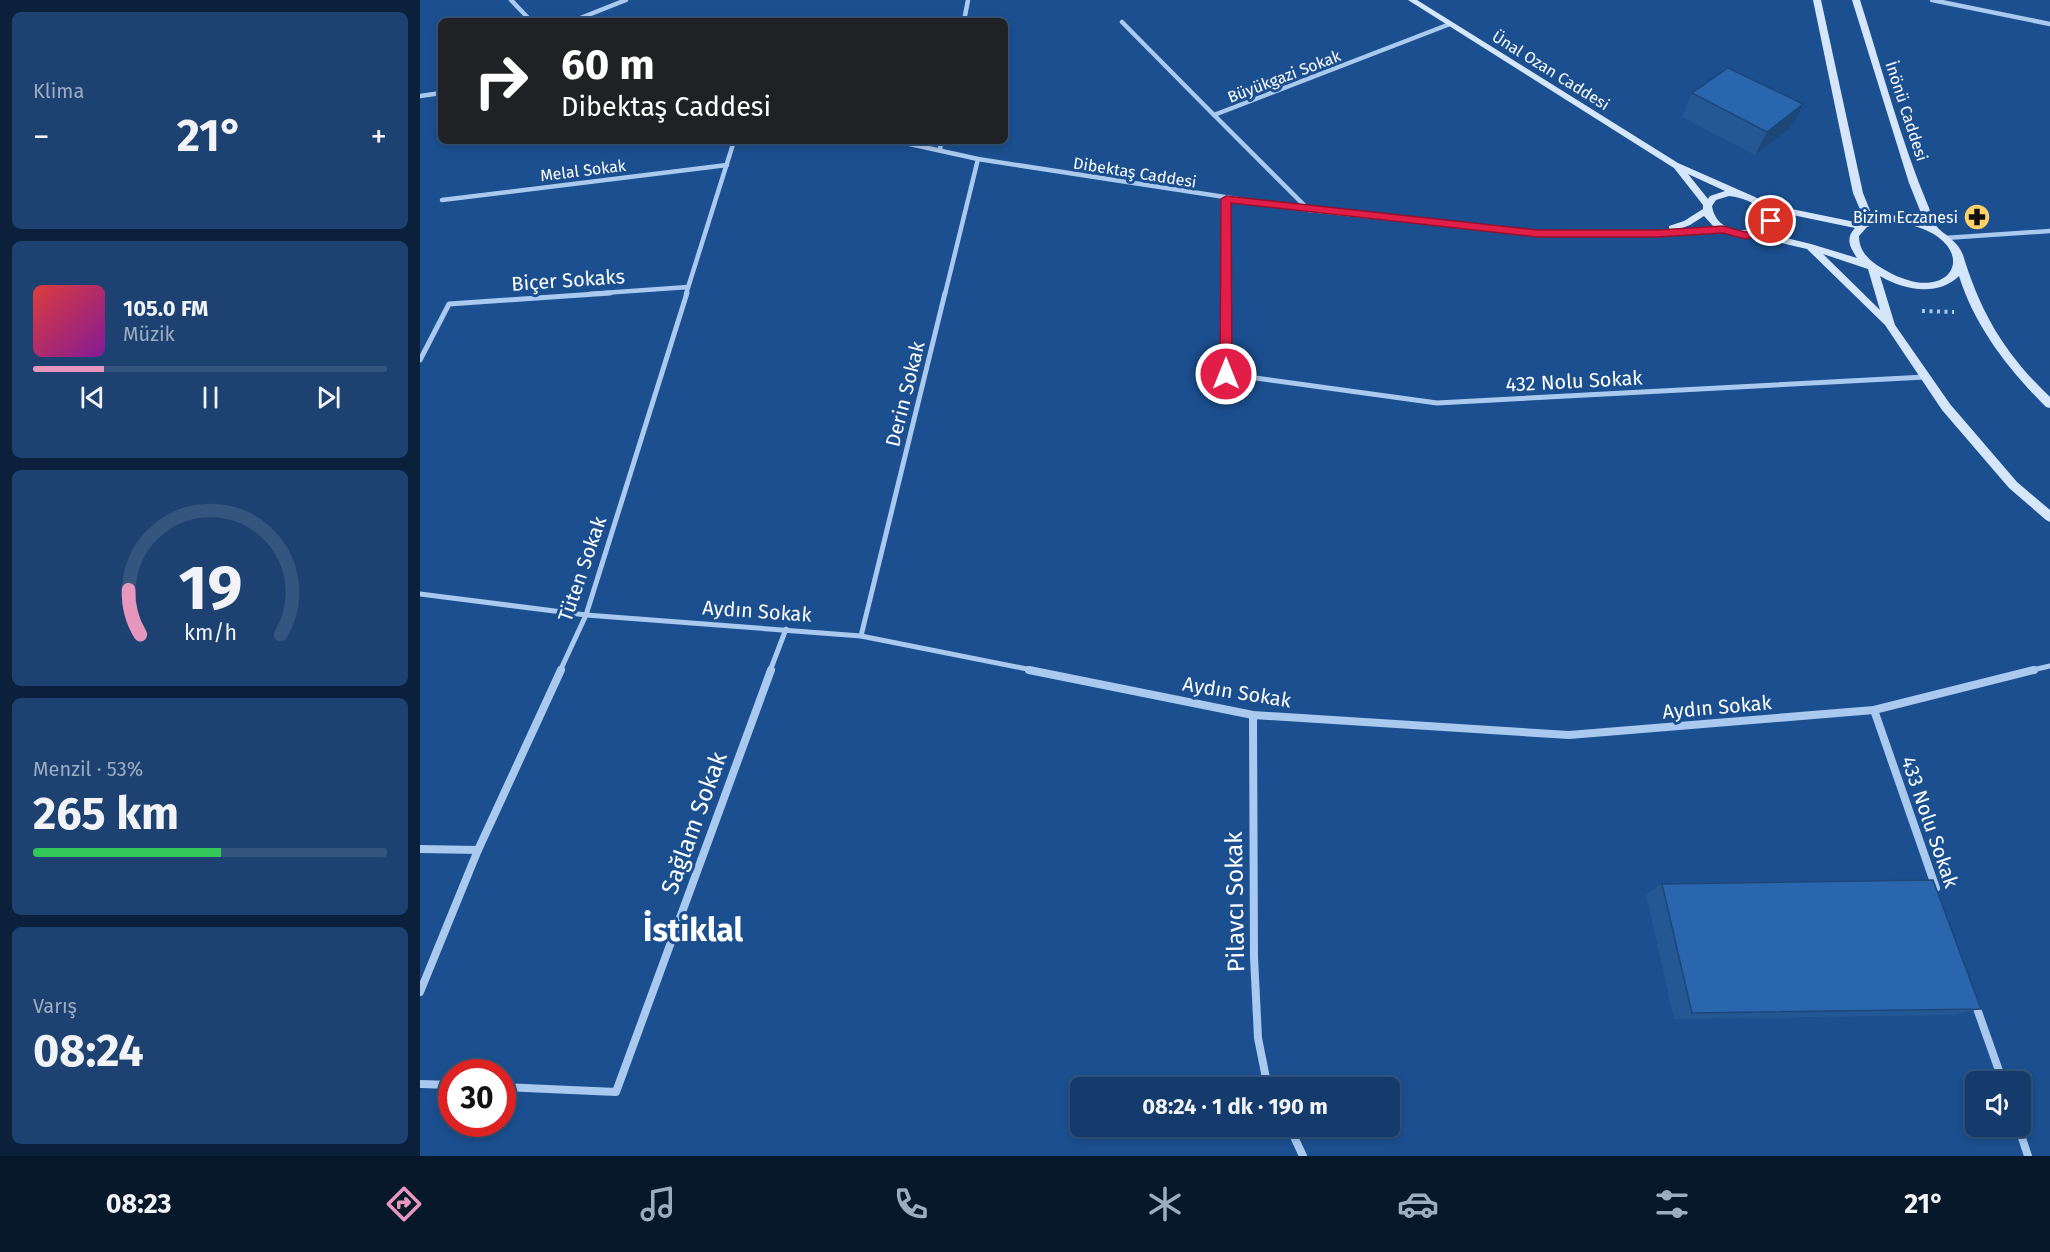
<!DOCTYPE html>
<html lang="tr">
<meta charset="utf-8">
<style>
body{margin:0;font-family:"Fira Sans",sans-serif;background:#1d4271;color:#f1f3f6;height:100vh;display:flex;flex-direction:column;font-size:22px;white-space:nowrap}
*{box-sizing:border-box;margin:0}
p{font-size:20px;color:#9dadc1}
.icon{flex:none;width:33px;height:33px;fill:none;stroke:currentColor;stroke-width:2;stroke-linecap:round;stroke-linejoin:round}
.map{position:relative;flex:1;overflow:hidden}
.sheet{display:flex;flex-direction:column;gap:12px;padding:12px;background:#0b203b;width:420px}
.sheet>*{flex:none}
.hud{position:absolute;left:18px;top:18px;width:570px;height:126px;border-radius:9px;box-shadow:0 3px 9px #0003,0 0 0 2px #33557e;background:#202124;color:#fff;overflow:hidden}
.tools{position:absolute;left:1545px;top:1071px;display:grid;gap:12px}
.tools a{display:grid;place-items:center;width:66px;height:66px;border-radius:9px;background:#143b6b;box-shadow:0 3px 9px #0003,0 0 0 2px #33557e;font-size:30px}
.speed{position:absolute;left:18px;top:1059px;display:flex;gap:12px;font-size:30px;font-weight:700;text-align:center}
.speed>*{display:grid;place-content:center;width:78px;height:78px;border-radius:50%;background:#143b6b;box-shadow:0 3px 9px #0003,0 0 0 2px #33557e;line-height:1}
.speed .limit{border:9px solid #d22;background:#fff;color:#111}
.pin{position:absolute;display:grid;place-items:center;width:51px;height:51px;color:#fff;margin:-26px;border:3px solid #fff;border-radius:50%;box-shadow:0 2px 6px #0007}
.me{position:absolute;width:66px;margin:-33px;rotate:0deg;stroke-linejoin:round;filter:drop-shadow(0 0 4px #0008)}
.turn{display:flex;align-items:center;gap:21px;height:126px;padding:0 24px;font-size:27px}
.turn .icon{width:78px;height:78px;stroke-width:2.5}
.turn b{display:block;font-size:42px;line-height:51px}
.big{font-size:45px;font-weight:700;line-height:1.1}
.sheet .card{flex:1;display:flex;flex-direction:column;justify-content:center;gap:9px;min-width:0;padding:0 21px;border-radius:9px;background:#1d4271}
.sheet .dial{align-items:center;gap:0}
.dial svg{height:156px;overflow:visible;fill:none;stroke:#33557e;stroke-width:7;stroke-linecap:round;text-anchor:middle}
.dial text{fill:#f1f3f6;stroke:none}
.song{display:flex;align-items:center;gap:18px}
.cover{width:72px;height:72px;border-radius:9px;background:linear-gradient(135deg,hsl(0 70% 55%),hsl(290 70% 35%))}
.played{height:6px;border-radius:3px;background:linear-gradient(90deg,#e797bd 20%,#33557e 20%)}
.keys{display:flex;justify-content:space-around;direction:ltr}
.heat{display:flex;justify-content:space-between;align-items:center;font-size:33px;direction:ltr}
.charge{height:9px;border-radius:4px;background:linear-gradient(90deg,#34c759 53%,#33557e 0)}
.trip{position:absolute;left:650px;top:1077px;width:330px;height:60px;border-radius:9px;background:#143b6b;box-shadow:0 3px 9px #0003,0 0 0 2px #33557e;font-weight:700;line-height:60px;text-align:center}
.tabs{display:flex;height:96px;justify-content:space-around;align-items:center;background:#08182b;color:#9dadc1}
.tabs .icon{width:42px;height:42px}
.tabs .current{color:#e797bd}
.tabs b{font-size:27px;color:#f1f3f6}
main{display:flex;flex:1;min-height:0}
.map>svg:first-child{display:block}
</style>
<main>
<section class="sheet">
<div class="card"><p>Klima</p>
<div class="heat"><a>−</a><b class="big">21°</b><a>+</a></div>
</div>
<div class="card">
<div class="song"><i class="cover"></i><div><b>105.0 FM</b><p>Müzik</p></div></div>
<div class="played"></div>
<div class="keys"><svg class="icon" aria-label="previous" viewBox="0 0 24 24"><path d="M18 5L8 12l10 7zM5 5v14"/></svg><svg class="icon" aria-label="pause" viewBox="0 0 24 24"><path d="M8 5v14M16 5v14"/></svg><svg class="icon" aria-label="next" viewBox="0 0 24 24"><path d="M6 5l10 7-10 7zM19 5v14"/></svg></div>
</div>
<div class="card dial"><svg viewBox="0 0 100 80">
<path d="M14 69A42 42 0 1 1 86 69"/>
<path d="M14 69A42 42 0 0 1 8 46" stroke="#e797bd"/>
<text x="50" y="56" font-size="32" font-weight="700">19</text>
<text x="50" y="72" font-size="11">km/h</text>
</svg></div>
<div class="card"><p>Menzil · 53%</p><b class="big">265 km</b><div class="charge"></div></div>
<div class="card"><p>Varış</p><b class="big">08:24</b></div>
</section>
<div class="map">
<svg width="1630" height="1156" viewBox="0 0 1630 1156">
<rect width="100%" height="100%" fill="#1b4f8f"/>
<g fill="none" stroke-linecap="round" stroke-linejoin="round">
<!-- path -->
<path stroke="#a9c9ee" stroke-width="4" stroke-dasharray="3 4.5" stroke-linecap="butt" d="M1502,311L1534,312"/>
<!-- minor-far2 -->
<g stroke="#a9c9ee" stroke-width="4.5">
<path d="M91,0L111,21"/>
<path d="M1512,0L1630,24"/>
<path d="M153,21L206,0"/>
<path d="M544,21L548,0"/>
<path d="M702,22L794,115L1030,24"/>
<path d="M0,96L21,93"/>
<path d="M794,115L889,210"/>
<path d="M476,141L558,159L889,210L1117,234H1238"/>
<path d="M520,150L521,141"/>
<path d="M806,199V294"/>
<path d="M22,200L307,165"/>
<path d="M1525,238L1630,231"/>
<path d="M169,294L268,287"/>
<path d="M266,294L314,141"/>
<path d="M525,294L558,159"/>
</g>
<!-- minor-far1 -->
<g stroke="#a9c9ee" stroke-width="5">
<path d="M806,293V374L1017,403L1505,377"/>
<path d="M0,360L29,304L190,293"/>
<path d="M0,594L166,615L441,636L617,671"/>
<path d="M441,636L525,293"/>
<path d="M140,671L166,615L267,293"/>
<path d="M350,671L366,629"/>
<path d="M1608,671L1630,666"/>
</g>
<!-- minor -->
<g stroke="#a9c9ee" stroke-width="8">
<path d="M609,670L833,715L1149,735L1454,710L1614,670"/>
<path d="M1454,710L1516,888"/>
<path d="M833,715L834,957L838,1038L848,1088"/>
<path d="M0,849L58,850"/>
<path d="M0,992L58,850L141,670"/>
<path d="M1555,1003L1583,1082"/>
<path d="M0,1084L32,1085"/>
<path d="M82,1087L196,1092L351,670"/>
<path d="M869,1126L883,1156"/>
<path d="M1598,1126L1608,1156"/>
</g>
<!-- secondary -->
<path fill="#d6e6fa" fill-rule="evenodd" d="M988,0H997L1258,163L1335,197L1347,204L1440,223L1445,221L1433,193L1393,0H1401L1443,193L1453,218C1470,212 1488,217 1505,223L1489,183L1432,0H1440C1462,69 1481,141 1509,208C1511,215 1514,224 1519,229C1528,237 1538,242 1543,255C1561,314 1585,354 1630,397V408L1626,407C1589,370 1555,327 1539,276C1518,297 1483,290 1460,276L1475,325L1530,404L1597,482L1630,510V522L1626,520L1589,488L1522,410L1465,325L1387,249L1335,237L1321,238L1303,233L1235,236V232L1249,230V226L1264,221L1283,209V205L1254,168ZM1268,174L1305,191L1290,196L1288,199ZM1309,196C1324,198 1335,202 1345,214L1344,225C1325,235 1296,232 1292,206L1296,200ZM1353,211L1435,228C1425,239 1430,247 1437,258L1391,244L1345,233L1354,227L1355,214ZM1284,216L1294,227L1257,230L1270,225ZM1464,221C1569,228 1542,315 1465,270C1451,262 1439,253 1439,236L1447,227ZM1403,254L1448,269L1460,310Z"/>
</g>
<!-- wall -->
<g fill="#245895">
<path d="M1272,93L1370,128L1335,155L1262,117Z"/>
<path d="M1242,884L1561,1009L1532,1015L1254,1019L1226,894Z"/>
</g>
<!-- shaded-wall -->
<path fill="#1d4779" d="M1383,104L1370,128L1335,155L1347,132Z"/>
<!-- building -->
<g fill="#2a66ad" stroke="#1d4779" stroke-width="1.5">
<path d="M1308,68L1383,104L1347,132L1272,93Z"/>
<path d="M1513,880L1561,1009L1272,1013L1242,884Z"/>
</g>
<!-- route -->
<path fill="#e11d48" stroke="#92132f" stroke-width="1.5" d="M806,196L1117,230H1238L1303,226L1325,232L1340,229L1347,218L1351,217L1357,221L1347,234L1325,239L1303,233L1238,237H1117L811,203L812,374L806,379L800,374L801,199Z"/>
<!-- icons -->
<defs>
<symbol id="pharmacy-disc" viewBox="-11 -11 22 22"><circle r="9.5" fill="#ffd166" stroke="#1b4f8f"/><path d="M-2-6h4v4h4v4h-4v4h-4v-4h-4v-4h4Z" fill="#111"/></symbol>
</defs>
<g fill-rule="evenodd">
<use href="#pharmacy-disc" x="1542" y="202" width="30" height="30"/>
</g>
<g text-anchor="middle" stroke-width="6" stroke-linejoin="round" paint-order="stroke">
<!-- far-street labels -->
<g font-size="16" fill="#fff" stroke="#1b4f8f">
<text transform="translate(1131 70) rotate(32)" y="6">Ünal Ozan Caddesi</text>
<text transform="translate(864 76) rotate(-21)" y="6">Büyükgazi Sokak</text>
<text transform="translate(1487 111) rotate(72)" y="6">İnönü Caddesi</text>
<text transform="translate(163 170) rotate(-7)" y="6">Melal Sokak</text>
<text transform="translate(715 172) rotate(9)" y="6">Dibektaş Caddesi</text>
</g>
<!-- far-poi labels -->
<g font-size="16" fill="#fff" stroke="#1b4f8f" text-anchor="end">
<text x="1538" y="223">Bizim Eczanesi</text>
</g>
<!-- street labels -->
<g font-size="20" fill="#fff" stroke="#1b4f8f">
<text transform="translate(148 280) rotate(-4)" y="7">Biçer Sokaks</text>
<text transform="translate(1154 381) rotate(-3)" y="7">432 Nolu Sokak</text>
<text transform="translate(485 394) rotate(-76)" y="7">Derin Sokak</text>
<text transform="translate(162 569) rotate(-71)" y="7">Tüten Sokak</text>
<text transform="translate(337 611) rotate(4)" y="7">Aydın Sokak</text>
<text transform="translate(817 692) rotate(9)" y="7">Aydın Sokak</text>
<text transform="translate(1297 707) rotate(-5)" y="7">Aydın Sokak</text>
<text transform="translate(1510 822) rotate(71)" y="7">433 Nolu Sokak</text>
</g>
<!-- near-street labels -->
<g font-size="24" fill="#fff" stroke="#1b4f8f">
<text transform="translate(274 823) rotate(-70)" y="8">Sağlam Sokak</text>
<text transform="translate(815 902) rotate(-91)" y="8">Pilavcı Sokak</text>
</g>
<!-- near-district labels -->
<g font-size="32" font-weight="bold" fill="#fff" stroke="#1b4f8f">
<text x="273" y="941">İstiklal</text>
</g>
</g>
</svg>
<div class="tools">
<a><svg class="icon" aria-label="sound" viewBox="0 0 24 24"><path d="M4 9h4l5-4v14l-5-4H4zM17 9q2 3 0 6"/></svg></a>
</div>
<div class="speed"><div class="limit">30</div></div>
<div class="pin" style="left:1351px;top:221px;background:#d93025"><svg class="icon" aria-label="arrive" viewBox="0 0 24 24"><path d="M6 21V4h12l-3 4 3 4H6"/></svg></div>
<svg class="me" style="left:806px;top:374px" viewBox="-20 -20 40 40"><circle r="17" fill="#e11d48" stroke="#fff" stroke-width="3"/><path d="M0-11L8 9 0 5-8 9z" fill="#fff"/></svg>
<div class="trip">08:24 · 1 dk · 190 m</div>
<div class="hud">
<div class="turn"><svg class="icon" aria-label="right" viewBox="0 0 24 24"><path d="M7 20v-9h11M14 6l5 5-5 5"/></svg><div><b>60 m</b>Dibektaş Caddesi</div></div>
</div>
</div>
</main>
<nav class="tabs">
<b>08:23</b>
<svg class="icon current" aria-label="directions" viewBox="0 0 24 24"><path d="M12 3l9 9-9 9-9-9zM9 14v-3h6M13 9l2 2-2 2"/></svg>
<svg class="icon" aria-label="music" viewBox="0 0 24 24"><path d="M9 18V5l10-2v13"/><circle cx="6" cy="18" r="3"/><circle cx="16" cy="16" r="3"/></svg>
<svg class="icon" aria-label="phone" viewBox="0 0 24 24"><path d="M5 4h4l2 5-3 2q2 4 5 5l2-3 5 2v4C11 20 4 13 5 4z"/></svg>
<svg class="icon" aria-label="climate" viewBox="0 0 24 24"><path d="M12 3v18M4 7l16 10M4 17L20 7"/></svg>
<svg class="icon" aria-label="car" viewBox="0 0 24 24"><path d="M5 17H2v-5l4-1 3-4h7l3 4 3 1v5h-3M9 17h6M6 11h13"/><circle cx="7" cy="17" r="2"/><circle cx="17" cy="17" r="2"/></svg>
<svg class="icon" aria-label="filters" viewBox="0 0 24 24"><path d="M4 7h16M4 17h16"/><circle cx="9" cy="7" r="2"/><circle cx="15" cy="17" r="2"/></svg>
<b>21°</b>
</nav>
